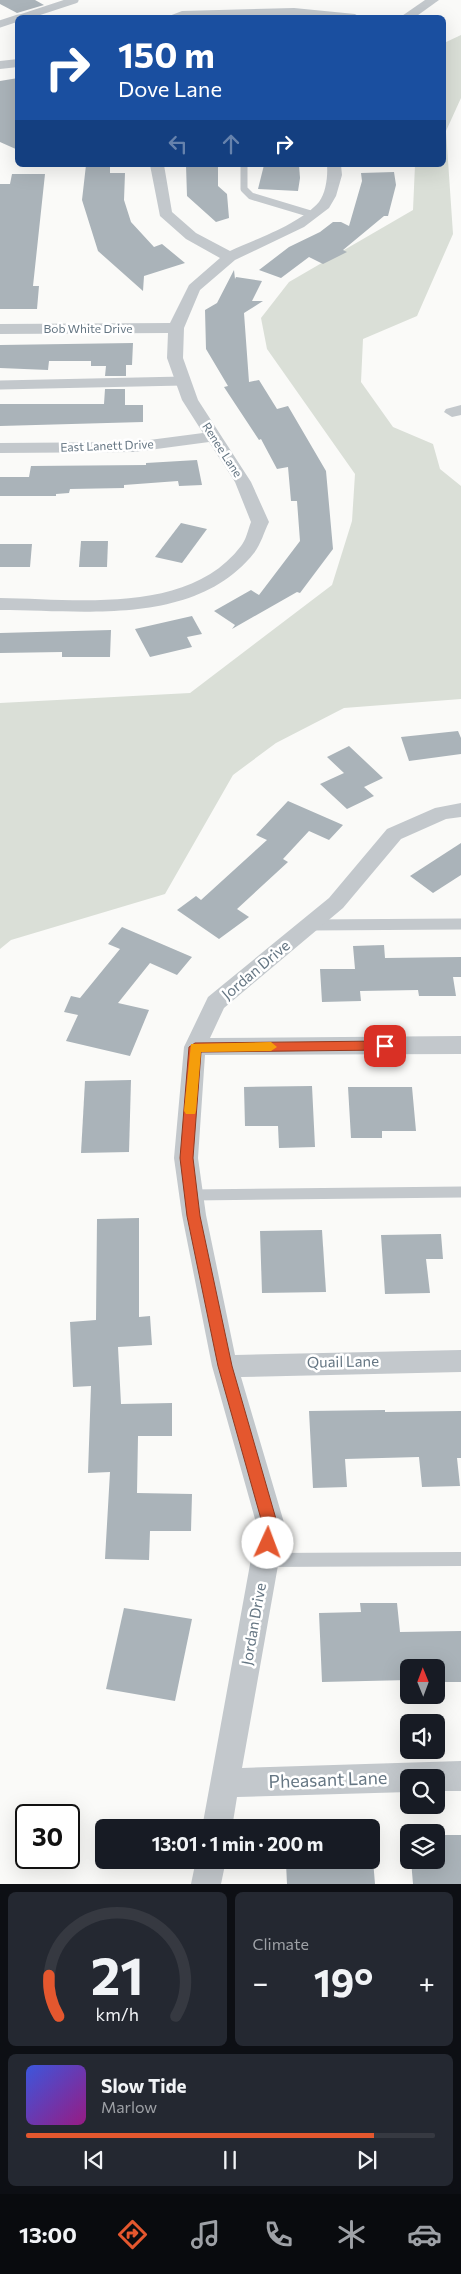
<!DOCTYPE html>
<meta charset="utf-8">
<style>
body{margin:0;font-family:Commissioner,sans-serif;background:#242831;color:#f1f3f6;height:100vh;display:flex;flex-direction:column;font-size:19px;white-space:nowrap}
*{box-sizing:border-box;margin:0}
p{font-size:16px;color:#9ea1a6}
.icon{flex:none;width:28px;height:28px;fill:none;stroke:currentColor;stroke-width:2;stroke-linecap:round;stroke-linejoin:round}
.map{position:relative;height:1884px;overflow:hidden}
.sheet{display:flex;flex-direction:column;gap:8px;padding:8px;background:#0d0f14;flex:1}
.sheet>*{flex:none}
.guide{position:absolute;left:15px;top:15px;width:431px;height:152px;border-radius:8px;box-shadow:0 5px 20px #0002;background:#1a4fa0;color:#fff;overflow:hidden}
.needle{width:32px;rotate:359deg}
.tools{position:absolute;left:400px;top:1659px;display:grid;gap:10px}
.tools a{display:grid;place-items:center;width:45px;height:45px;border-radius:8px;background:#171b24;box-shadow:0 5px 20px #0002;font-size:25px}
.speed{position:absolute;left:15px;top:1804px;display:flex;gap:10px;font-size:25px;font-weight:700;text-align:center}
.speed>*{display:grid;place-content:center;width:65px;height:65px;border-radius:50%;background:#171b24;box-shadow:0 5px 20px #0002;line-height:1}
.speed .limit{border:2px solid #111;border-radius:8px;background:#fff;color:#111}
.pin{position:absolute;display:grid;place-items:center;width:42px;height:42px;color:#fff;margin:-21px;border-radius:10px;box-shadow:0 2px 8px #0006}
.me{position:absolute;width:55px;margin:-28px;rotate:2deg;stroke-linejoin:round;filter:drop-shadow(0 0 4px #0008)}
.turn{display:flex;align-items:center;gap:18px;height:105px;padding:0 20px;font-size:22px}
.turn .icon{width:65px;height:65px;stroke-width:2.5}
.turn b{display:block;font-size:35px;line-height:42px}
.lanes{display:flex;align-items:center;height:48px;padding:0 20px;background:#0003;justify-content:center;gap:25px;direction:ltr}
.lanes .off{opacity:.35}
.big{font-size:38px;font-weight:700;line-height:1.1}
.sheet .card{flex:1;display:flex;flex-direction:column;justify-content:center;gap:8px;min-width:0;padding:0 18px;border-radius:8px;background:#242831}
.sheet .dial{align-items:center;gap:0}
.dial svg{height:130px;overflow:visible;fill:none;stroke:#363941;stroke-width:7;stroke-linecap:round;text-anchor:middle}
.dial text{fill:#f1f3f6;stroke:none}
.song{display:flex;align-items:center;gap:15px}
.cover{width:60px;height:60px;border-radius:8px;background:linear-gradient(135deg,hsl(230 70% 55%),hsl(310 70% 35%))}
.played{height:5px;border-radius:2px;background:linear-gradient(90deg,#e4572e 85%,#363941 85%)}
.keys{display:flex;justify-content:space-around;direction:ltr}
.heat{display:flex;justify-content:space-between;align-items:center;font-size:28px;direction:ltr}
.sheet .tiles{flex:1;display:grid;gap:8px;grid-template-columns:1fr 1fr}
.card:last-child{grid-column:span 2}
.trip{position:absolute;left:95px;top:1819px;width:285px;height:50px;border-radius:8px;background:#171b24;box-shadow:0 5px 20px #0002;font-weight:700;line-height:50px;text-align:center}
.tabs{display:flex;height:80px;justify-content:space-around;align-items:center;background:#090b0e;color:#9ea1a6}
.tabs .icon{width:35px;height:35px}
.tabs .active{color:#e4572e}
.tabs b{font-size:22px;color:#f1f3f6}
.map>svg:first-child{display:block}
</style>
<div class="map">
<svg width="461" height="1884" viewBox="0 0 461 1884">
<rect width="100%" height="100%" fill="#fafaf8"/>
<!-- green -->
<path fill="#dadfd7" d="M461,35V98L446,131L453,234L417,316L363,339L361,382L393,427L433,444L440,469L461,486V699L344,708L276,743L233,775L165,894L11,940L0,949V703L190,693L332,585L352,521L355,474L267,349L261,318L289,282L413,210L415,165H444V43Z"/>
<!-- building -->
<g fill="#aab3b9">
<path d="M0,0H35L44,5L17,13L0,4Z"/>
<path d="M18,78V150L0,142V81Z"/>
<path d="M86,165H110V173H125L124,200L131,222L154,247L162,244L185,263L144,276L143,291L98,251L82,200Z"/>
<path d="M186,165H218V186L227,194L229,218L216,222L187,196Z"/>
<path d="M264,165H299L300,178L298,191L258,189Z"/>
<path d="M394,172L396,185L388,216H384L343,250L347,252L323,264L309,257L281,278L259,270L289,247L320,232L333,222H341L349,226L362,181L361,173Z"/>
<path d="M12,174H45L33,286H39L37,309H0V184H10Z"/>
<path d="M234,270L235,279L236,277L262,281L252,301H263L244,313L249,382L259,380L277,409L288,406L326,471L333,549L300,593L297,592L232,629L235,625L214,611L251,590L259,595L300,541L297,501H291L288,467L277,469L261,439L259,440L224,387L228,386L206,349L205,310L217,303Z"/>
<path d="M133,343L132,365H126V376H105L106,366H91V361H49L48,370L0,368V345Z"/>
<path d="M105,389H125V405H143V422L0,426V404H104Z"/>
<path d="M197,460L202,485L179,486L178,481L124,485V488L70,489L69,493L56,494V496H0V477H29L31,466L146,465V463Z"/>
<path d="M181,523L207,529L182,563L155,557Z"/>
<path d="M81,541H108L107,567H79Z"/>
<path d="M0,544H32L30,567H0Z"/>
<path d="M192,616L202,634L187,637L192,647L150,657L135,629Z"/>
<path d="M111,630L110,657H62V652L0,653V633Z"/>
<path d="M458,731L461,738V754L409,761L401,737Z"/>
<path d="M349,746L383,778L364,787L374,796L347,809L320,784L344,773L327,757Z"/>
<path d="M288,801L343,825L329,840L309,831L283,859L288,862L237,909L249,917L219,939L177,910L196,896L201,900L267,840L256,835Z"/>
<path d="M461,843V875L433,893L410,876Z"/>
<path d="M122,927L192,957L177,975L150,963L118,1003L149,1010L130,1056L66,1041L78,1015L64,1012L71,996L80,998L120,949L108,944Z"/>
<path d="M384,945L385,958L461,957V977H453L456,996H419L418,990L360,991L361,1001L322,1002L320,969H355L353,946Z"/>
<path d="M131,1080L129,1152L81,1153L85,1081Z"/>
<path d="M312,1086L315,1147L279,1148L278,1126H245L244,1087Z"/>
<path d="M348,1087H412L416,1131H382V1138H351Z"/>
<path d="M139,1218V1317L150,1316L152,1345L118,1347L121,1404L172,1403V1436H138L137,1493L192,1494L191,1531H150L149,1560L105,1559L110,1472L88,1473L91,1386L73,1387L70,1322L96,1320L97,1219Z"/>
<path d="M322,1230L326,1292L262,1293L260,1231Z"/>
<path d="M441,1234L443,1259H426L430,1293L385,1294L381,1235Z"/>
<path d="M385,1410V1412L461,1411V1458H457L460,1486L422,1487L419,1457L345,1459L347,1487L313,1488L309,1411Z"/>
<path d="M360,1603H397L400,1632L461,1631V1682H436V1668H409V1680L322,1682L319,1613L361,1612Z"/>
<path d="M124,1608L192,1619L175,1701L106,1689Z"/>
<path d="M436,1835H461V1884H413L411,1860H436Z"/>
<path d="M322,1860H373L375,1884H287L286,1863L322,1862Z"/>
</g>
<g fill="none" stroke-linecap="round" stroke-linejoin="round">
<!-- lane-far3 -->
<g stroke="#c3c8cc" stroke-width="7">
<path d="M20,18L75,0"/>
<path d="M0,24L18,18"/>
<path d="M244,165V189L251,196L311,214"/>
</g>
<!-- lane-far2 -->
<path stroke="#c3c8cc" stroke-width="9" d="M0,385L183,381"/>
<!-- lane-far1 -->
<g stroke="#c3c8cc" stroke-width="11">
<path d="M310,925L461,924"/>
<path d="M191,1195L461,1192"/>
</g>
<!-- lane -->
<path stroke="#c3c8cc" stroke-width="14" d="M265,1560L461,1559"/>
<!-- street -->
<g fill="#c3c8cc" fill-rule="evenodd">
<path d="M425,0H439L414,18H399Z"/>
<path d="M294,8L355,14L361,18L294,16L164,18L182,11Z"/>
<path d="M18,59V67L0,69V61Z"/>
<path d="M150,165H164L172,212L196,233L230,251C256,239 300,224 319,202C326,193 328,176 327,165H341L342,175L336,196L329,208L304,227L235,260L200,290L184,328L183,358L198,400L251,482L269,522C264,532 261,544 254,553C195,627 83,610 0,610V598C76,599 189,615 241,546C246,540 248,530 251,522L235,482L209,442L134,452L0,453V443L134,442L203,433L182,400L167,358L168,333L0,334V324L170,323L189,285L220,258L186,239L160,216Z"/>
<path d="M461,405V415L452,417L444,412L446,409Z"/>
<path d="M461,803V817L446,819L401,839L343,908L224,1008L210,1038L461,1036V1054L205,1055L198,1158L206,1215L235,1355L461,1350V1372L241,1377L285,1526L242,1768L461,1761V1791H436V1778H409V1792L237,1797L232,1828H202L257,1526L212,1366L182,1215L174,1158L184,1047L208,997L329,898L387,829L435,808Z"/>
<path d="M196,1860H226L221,1884H191Z"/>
</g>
</g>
<!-- route -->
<path fill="#e4572e" stroke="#94391e" d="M385,1041L391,1046L385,1050L201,1052L193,1158L200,1216L232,1366L278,1526L273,1548L268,1550L262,1548L260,1543L263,1526L218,1366L187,1216L180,1158L189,1047L195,1043Z"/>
<!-- slow -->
<path fill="#f59e0b" d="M271,1042L277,1047L271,1051L201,1052L196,1111L195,1114H186L184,1111L191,1044Z"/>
<g text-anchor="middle" stroke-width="5" stroke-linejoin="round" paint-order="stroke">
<!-- far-street labels -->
<g font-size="12" fill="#657683" stroke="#fff">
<text x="88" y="333">Bob White Drive</text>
<text transform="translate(107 446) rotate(-2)" y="4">East Lanett Drive</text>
<text transform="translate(222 450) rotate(57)" y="4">Renee Lane</text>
</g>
<!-- street labels -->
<g font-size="15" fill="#657683" stroke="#fff">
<text transform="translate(256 970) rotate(-40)" y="5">Jordan Drive</text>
<text transform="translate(343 1362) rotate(-1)" y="5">Quail Lane</text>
<text transform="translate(254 1624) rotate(-80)" y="5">Jordan Drive</text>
</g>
<!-- near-street labels -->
<g font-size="18" fill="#657683" stroke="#fff">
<text transform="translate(328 1780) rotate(-2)" y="6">Pheasant Lane</text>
</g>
</g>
</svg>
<div class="tools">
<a><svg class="needle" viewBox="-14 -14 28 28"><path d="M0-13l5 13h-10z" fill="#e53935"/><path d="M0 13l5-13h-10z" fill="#9ea1a6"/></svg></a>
<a><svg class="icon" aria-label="sound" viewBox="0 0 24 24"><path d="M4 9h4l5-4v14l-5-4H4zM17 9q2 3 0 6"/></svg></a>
<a><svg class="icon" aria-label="search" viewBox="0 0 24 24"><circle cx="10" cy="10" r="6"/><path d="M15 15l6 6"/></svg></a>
<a><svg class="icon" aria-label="layers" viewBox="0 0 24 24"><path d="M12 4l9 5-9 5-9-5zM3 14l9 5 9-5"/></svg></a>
</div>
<div class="speed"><div class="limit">30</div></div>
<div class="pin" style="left:385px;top:1046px;background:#d93025"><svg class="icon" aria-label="arrive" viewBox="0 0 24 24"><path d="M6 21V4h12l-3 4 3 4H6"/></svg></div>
<svg class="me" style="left:268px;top:1543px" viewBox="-20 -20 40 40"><circle r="19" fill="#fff"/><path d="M0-13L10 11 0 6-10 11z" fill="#e4572e"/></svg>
<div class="trip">13:01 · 1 min · 200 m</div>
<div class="guide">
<div class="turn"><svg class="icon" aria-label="right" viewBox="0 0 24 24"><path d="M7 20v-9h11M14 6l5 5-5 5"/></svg><div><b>150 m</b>Dove Lane</div></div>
<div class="lanes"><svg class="icon off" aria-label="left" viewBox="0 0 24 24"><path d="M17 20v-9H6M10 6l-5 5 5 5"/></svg><svg class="icon off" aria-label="ahead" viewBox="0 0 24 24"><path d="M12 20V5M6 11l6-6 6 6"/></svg><svg class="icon" aria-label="right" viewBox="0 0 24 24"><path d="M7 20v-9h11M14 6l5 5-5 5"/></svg></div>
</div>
</div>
<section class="sheet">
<div class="tiles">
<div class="card dial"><svg viewBox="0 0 100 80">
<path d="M14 69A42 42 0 1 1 86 69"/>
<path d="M14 69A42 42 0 0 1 8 44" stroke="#e4572e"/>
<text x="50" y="56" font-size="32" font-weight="700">21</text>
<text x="50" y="72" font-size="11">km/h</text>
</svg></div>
<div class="card"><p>Climate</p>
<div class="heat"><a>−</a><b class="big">19°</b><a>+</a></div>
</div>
<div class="card">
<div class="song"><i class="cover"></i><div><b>Slow Tide</b><p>Marlow</p></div></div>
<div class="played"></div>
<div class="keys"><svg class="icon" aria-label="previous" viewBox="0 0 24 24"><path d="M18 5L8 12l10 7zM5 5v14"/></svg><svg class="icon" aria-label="pause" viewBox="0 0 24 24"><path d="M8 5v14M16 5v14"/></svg><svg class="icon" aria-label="next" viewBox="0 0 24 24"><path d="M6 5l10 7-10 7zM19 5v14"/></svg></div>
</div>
</div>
</section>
<nav class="tabs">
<b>13:00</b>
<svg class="icon active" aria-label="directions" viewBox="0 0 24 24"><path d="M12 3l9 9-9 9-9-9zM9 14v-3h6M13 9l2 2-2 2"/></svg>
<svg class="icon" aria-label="music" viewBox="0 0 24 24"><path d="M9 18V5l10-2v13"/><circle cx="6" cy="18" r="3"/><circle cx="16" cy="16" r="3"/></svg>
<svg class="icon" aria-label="phone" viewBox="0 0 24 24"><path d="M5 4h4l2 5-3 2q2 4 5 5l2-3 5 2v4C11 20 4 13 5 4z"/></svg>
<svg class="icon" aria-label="climate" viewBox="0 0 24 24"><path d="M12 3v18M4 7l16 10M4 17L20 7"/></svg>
<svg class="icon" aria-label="car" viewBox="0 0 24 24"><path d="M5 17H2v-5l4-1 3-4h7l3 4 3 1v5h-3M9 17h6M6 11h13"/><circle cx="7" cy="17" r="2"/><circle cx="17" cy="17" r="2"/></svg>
</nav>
